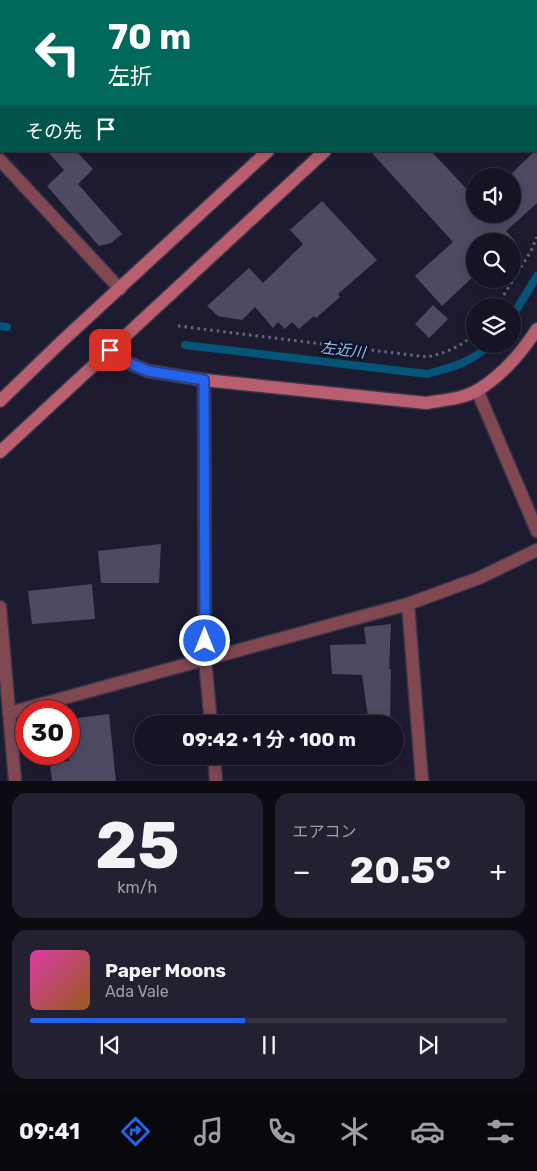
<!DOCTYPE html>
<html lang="ja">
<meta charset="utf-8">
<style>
body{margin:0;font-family:Rubik,"Noto Sans JP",sans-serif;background:#232131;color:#f1f3f6;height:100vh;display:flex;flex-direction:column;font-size:19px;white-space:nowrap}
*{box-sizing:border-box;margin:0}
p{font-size:16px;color:#9e9ea6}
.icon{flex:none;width:28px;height:28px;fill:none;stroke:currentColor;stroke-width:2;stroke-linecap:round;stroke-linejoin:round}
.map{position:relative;height:781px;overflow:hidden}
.drawer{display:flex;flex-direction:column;gap:12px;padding:12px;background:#0c0b14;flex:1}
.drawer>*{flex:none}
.guide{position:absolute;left:0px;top:0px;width:538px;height:152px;box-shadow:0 2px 12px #0003,0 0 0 1px #353341;background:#00695c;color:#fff;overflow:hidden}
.controls{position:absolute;left:466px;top:168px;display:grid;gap:10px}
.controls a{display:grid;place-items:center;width:55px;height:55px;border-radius:50%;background:#161424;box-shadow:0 2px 12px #0003,0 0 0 1px #353341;font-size:25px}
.speed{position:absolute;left:15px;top:700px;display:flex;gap:10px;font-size:25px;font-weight:700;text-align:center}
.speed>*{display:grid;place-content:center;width:65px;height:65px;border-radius:50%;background:#161424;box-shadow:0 2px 12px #0003,0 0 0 1px #353341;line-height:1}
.speed .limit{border:8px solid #d22;background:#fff;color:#111}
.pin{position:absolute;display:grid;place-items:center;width:42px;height:42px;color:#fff;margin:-21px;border-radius:10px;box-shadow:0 2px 8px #0006}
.me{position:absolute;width:55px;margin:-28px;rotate:0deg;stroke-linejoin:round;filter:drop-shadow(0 0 4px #0008)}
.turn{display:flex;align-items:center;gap:18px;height:105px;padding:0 25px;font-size:22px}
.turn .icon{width:65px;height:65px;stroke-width:2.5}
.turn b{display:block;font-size:35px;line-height:42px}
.then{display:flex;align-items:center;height:48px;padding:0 25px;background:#0003;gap:10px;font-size:19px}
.big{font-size:38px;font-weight:700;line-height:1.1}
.drawer .tile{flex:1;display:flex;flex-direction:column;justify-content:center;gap:8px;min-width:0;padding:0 18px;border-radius:15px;background:#232131}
.drawer .dial{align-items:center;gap:0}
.dial b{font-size:65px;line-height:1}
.song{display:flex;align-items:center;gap:15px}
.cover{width:60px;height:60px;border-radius:8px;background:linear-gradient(135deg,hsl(320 70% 55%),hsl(30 70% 35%))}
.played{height:5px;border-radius:2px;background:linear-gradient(90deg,#2563eb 45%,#353341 45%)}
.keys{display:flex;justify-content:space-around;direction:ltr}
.heat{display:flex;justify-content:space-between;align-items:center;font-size:28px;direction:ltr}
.drawer .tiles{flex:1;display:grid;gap:12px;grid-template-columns:1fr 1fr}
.tile:last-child{grid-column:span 2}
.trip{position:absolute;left:134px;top:715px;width:270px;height:50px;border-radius:25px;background:#161424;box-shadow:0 2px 12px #0003,0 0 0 1px #353341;font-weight:700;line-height:50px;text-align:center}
.dock{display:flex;height:80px;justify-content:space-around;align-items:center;background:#09080e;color:#9e9ea6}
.dock .icon{width:35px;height:35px}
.dock .current{color:#2563eb}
.dock b{font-size:22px;color:#f1f3f6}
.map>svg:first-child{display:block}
</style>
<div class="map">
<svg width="537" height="781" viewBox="0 0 537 781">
<rect width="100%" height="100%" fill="#1d1b30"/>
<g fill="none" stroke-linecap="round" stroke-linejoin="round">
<!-- stream -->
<g stroke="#055479" stroke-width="8">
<path d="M512,317L537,276"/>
<path d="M0,326L7,327"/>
<path d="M185,345L427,374C450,368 473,362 490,344"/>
</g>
</g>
<!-- building -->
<g fill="#4d4b63">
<path d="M537,149V203L506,231L515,241H475V275L442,306L415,276L453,242L370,151H431L475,198V214H512V173Z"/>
<path d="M47,151H76L93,169L78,184L122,234L111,243L99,246L47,186L64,170Z"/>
<path d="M322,201L377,260L338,294L340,297L316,318L314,316L299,329L292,322L285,329L278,322L273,328L255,307L242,320L218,316L207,306L249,268L263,283L303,244L290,230Z"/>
<path d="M433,305L448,319L429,338L415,324Z"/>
<path d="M161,544L159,583H101L98,551Z"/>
<path d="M92,584L95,619L32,624L28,591Z"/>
<path d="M391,624L389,669H391L390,724H369L362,675L332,674L330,645L366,644L364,627Z"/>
<path d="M109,714L116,781H52L50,763L69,761V719Z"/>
</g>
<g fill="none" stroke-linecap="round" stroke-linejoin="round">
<defs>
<g id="street">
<path d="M90,1L91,0"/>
<path d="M0,79L1,78"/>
<path d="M0,160L120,289"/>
<path d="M204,380L205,659L211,724"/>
<path d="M477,390L537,531"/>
<path d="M408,604L422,781"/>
<path d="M0,607L15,781"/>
<path d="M9,713L408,604L479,578L537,550"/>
<path d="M214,756L216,781"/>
</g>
<g id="secondary">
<path d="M450,0L451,1"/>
<path d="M510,0L512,1"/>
<path d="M431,1L432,0"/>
<path d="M487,1L488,0"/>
<path d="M536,27L537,28"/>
<path d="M536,86L537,87"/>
<path d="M110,350L124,361L148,371L204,380L426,403C443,400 463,399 478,390C501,376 522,352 537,329"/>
<path d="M0,401L60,343L268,151"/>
<path d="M0,452L325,151"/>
</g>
</defs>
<!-- street casing -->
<use href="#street" stroke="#38364a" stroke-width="15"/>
<!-- secondary casing -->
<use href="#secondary" stroke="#38364a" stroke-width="15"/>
<!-- path -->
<g stroke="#686779" stroke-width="3" stroke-dasharray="2.5 4" stroke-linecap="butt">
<path d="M497,306L531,251L537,237"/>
<path d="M178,326L427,357C444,353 463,347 475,332"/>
</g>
<!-- street -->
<use href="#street" stroke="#814852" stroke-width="12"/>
<!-- secondary -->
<use href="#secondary" stroke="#b95e6f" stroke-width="12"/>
</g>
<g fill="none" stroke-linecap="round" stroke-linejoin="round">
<defs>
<path id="route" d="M110,350L124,361L148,371L204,380L205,641"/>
</defs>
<!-- route casing -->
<use href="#route" stroke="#184099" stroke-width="12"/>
<!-- route -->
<use href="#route" stroke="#2563eb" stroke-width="9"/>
</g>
<g text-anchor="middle" stroke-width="5" stroke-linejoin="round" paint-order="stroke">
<!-- water labels -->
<g font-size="15" font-style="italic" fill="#8bcaf3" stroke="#141125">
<text transform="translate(343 350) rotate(7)" y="5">左近川</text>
</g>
</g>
</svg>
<div class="controls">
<a><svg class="icon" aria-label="sound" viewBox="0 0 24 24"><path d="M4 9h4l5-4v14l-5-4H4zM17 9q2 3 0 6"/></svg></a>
<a><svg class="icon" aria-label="search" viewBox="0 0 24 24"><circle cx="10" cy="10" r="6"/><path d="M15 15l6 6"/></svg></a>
<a><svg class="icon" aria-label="layers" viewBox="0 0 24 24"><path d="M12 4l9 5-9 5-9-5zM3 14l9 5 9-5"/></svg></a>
</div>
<div class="speed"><div class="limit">30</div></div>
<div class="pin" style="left:110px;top:350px;background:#d93025"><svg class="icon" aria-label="arrive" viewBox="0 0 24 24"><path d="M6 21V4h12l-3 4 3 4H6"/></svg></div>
<svg class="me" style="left:205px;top:641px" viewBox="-20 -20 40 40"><circle r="17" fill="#2563eb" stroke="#fff" stroke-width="3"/><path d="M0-11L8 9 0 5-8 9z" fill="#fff"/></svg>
<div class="trip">09:42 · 1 分 · 100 m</div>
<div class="guide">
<div class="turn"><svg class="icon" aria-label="left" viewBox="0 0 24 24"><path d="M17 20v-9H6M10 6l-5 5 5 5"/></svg><div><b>70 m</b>左折</div></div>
<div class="then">その先<svg class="icon" aria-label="arrive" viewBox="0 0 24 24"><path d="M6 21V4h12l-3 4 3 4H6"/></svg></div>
</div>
</div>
<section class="drawer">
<div class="tiles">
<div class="tile dial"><b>25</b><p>km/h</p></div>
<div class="tile"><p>エアコン</p>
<div class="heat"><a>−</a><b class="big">20.5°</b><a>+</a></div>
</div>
<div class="tile">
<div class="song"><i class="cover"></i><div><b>Paper Moons</b><p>Ada Vale</p></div></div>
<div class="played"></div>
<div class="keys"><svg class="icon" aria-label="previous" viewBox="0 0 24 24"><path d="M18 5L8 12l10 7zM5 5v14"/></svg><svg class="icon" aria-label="pause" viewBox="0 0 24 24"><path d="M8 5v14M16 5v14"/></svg><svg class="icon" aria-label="next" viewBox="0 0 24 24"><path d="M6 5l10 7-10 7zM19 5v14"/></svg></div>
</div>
</div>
</section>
<nav class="dock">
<b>09:41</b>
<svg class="icon current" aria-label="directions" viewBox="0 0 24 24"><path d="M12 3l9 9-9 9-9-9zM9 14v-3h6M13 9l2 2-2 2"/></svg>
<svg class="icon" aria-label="music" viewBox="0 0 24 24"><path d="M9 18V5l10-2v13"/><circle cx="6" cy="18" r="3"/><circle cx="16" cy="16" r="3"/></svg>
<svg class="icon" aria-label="phone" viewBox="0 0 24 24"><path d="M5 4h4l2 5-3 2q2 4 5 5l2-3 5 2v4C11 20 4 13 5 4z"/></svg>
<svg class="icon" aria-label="climate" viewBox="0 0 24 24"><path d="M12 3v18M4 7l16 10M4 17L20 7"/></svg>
<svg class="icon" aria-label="car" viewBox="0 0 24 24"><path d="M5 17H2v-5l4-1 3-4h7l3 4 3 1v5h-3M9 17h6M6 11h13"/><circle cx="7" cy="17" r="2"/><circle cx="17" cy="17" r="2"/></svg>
<svg class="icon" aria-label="filters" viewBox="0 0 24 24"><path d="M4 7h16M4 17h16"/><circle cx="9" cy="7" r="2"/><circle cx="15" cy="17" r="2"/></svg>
</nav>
